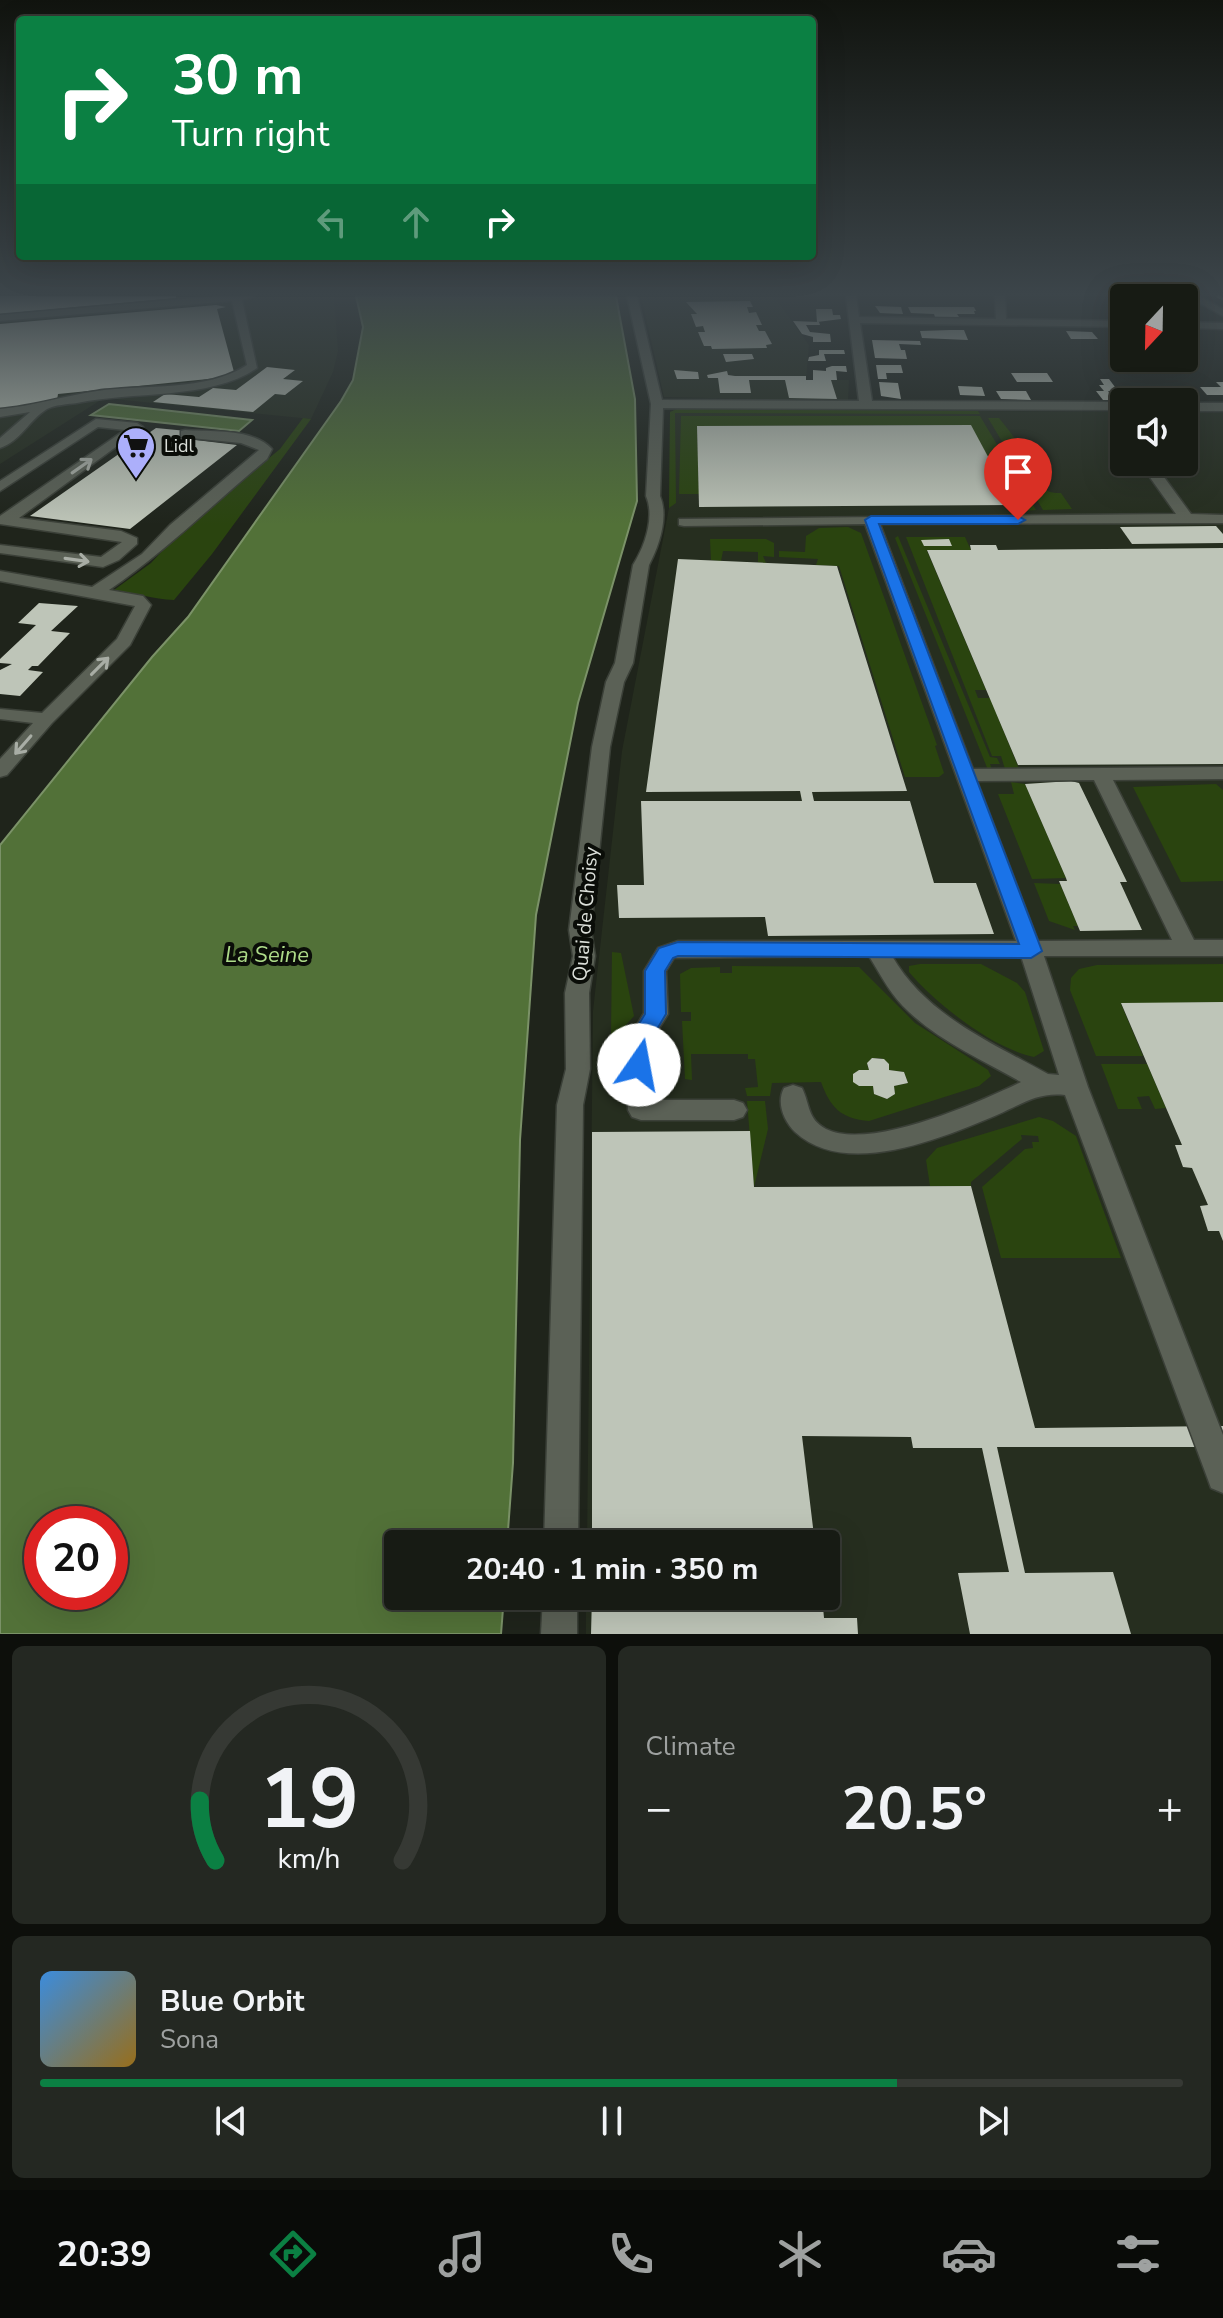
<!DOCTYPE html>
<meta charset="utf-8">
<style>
body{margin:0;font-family:"Nunito Sans",sans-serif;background:#242822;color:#f1f3f6;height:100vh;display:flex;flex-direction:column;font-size:30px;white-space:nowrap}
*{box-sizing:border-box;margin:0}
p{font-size:26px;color:#9ea1a0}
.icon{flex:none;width:44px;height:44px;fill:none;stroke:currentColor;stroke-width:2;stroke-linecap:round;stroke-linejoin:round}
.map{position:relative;height:1634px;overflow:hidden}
.details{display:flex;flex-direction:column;gap:12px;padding:12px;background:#0d0f0b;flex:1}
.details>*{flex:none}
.guide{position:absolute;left:16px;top:16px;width:800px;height:244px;border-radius:8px;box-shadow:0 8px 32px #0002,0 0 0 2px #363934;background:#0b8043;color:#fff;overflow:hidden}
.needle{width:52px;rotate:202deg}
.buttons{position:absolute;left:1110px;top:284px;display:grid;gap:16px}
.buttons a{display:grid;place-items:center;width:88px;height:88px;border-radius:8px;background:#171b14;box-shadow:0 8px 32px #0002,0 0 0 2px #363934;font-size:40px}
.speed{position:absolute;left:24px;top:1506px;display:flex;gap:16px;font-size:40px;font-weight:700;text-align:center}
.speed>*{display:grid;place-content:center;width:104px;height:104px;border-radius:50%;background:#171b14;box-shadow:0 8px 32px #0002,0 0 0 2px #363934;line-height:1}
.speed .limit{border:12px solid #d22;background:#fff;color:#111}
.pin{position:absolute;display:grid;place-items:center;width:68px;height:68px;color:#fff;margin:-82px -34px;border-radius:50% 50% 50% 0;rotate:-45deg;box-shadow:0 0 8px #0007}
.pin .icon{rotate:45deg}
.me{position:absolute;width:88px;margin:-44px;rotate:12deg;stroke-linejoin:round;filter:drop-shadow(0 0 6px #0008)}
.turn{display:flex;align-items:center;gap:28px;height:168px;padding:0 24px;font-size:36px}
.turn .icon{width:104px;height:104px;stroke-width:2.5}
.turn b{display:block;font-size:56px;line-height:68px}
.lanes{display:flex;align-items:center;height:76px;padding:0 24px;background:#0003;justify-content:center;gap:40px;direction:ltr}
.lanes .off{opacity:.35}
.big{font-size:60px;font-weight:700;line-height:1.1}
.details .card{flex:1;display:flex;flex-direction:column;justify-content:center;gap:12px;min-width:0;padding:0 28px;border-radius:12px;background:#242822}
.details .dial{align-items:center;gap:0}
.dial svg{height:208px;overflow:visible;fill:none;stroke:#363934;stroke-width:7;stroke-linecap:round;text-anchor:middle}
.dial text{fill:#f1f3f6;stroke:none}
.song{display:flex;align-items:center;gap:24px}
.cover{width:96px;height:96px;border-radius:12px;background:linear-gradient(135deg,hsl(210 70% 55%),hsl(40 70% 35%))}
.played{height:8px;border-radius:4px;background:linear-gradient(90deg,#0b8043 75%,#363934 75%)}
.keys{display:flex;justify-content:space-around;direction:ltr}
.heat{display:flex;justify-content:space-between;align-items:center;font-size:44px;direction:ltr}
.details .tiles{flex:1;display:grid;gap:12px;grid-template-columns:1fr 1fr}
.card:last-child{grid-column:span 2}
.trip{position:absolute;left:384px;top:1530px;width:456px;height:80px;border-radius:8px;background:#171b14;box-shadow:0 8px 32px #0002,0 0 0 2px #363934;font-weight:700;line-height:80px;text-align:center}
.tabs{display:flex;height:128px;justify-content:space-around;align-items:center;background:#090b08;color:#9ea1a0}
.tabs .icon{width:56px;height:56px}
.tabs .on{color:#0b8043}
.tabs b{font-size:36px;color:#f1f3f6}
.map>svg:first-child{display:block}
</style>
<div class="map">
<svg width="1223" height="1634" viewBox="0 0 1223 1634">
<rect width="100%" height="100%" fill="#1f241b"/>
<!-- built -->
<g fill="#262e1f">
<path d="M0,296H334L338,351L333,372L311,419L104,398L0,464Z"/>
<path d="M641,296H774L809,345L806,380H849L848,401L664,397Z"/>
<path d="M677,409L1124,412V462H1184V412L1223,413V1634H586V1596H826V1544H587L593,1011L622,751L669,508L670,412Z"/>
</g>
<!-- green -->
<g fill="#2a440f" fill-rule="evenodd">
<path d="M677,409L978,411L980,414L675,413L676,503L669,508L670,412Z"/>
<path d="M681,416H980L1036,510L1014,512V505L970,425L697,426L699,494H679Z"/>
<path d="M303,418L311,419L212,554L174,600C153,599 135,593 114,590L151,563L179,533L280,449Z"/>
<path d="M988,418H999C1007,428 1015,438 1022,449C1033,466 1034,495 1061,493L1072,509L1043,510Z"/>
<path d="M848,527L861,533L937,745L935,746L944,773L939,777H905L839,566L816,565L818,559L779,557V551L805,552L806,536L819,528Z"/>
<path d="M898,536L990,757L997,758L1000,764H990L992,770H988L895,538Z"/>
<path d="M906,537H965L971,550L927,551L986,690H975L978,698H990L1019,769H1005L1001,756H992Z"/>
<path d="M710,539H766L774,543V557L763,556L766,563L758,562V552L723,551L721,561L711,560Z"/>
<path d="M1011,782L1025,784L1066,878L1032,879L998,794H1014Z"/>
<path d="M1216,784L1223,790V881L1181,882L1133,787Z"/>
<path d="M1034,883L1060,884L1078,926H1073L1075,930L1049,921Z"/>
<path d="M612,952L621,953L634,1016L617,1035H611Z"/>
<path d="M920,964H981L1017,983L1025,992L1044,1051L1034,1057C992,1048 936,1004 909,972V966Z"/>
<path d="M1223,964V1002L1121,1004L1143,1056H1096L1070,990L1071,978L1079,969L1097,965Z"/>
<path d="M732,966L859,967L915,1023L988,1070L991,1076L979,1086L869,1121C841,1119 830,1107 821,1082L772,1083L770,1096H747L745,1088L758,1087L755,1059H748V1054H691L692,1080L685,1079L682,1021H691V1012H681L680,974L691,968L720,967V973H732ZM872,1058H881L889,1064V1070L904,1072L908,1083L894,1086L895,1094L887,1099L874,1094L873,1086H859L853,1081V1074L859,1070L870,1071L867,1065Z"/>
<path d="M1101,1064H1147L1166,1108L1155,1109L1149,1096L1137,1097L1142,1109H1118Z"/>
<path d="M747,1101H765L768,1129L754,1187Z"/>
<path d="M1039,1117L1053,1121L1076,1136L1121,1258H1001L982,1187L1025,1149L1033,1148L1032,1142H1039L1038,1136L1021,1135L1022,1139L971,1182V1186H930L926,1160L937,1148Z"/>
</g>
<!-- water -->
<g fill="#527138" stroke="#7b9268" stroke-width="2" fill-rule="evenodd">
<path d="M356,296H616L635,399L637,501L578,703L536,915L520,1140L513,1463L507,1544H398V1596H504L501,1634H0V845L152,657L188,617L341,401L353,380L363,327ZM42,1524H110V1592H42Z"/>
<path d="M109,404L252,420L239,431L91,415Z"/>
</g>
<!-- building -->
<g fill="#bec5b8">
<path d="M0,296H176V298L0,314Z"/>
<path d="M750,301L753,307H747L749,313L756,312L762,325H756L759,331H765L772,344L766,345L767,348L712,349L711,346H704L698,332H705L703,326L696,327L691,314H697L686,302Z"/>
<path d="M216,305L226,307L217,309L234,372L218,378L58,394L57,400L0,410V324Z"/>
<path d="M875,306L901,307L903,314L880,313Z"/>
<path d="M908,307H974L976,311H974L975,314H957L959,317H935L934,314L911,313Z"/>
<path d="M816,309H832L833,315H840L841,319L817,322Z"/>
<path d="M793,321L819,322L820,325H806L810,332L830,334L831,342H813V337L802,334Z"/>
<path d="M950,330H964L968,340L922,338L920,331Z"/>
<path d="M1066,331L1092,332L1098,339H1071Z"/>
<path d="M872,340L920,341L921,345L899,344L901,350H905L907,359L875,358Z"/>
<path d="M819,350H844L845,354H824L826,361H808L809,357L819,355Z"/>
<path d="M723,354H752L754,359L726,362Z"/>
<path d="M1132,358H1155L1159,363L1130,365L1125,359Z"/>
<path d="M876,365H901L903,373H886L887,379H878Z"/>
<path d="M832,366H846L847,372L836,371L837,380H831L837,399L789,398L785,380H749L751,393H720L718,378H708L707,375L727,371L728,375L735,376H806V380H813V370L826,371V368Z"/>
<path d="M267,367L295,370L283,379L303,381L285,395L275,394L253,412L153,402L165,394L199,397L213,388L236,390Z"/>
<path d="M674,370L698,372L699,379H677Z"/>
<path d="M1011,373H1047L1053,382H1017Z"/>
<path d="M1100,379H1109L1118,391H1108L1115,400H1103L1096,391H1104L1099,385H1104Z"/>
<path d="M879,382L898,383L901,399L881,396Z"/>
<path d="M1216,382H1223V395H1207L1200,387H1221Z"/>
<path d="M958,386L982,387L985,396L960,395Z"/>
<path d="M1152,389L1168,390L1174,397H1158L1161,400H1124L1120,396H1157Z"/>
<path d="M996,391H1026L1031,400L1001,399Z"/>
<path d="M971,425L1014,505L699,507L697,426Z"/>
<path d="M156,428L187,431L179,438L237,445L130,529L30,516Z"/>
<path d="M1216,526L1223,534V543L1132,544L1120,527Z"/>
<path d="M949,539L952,546H924L921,540Z"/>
<path d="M970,545H996L998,550L1223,548V764L1018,765L927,550H971Z"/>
<path d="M678,559L837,566L907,791L812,792L814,801H910L934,883H976L994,934L768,936L765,917L619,918L617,885H644L641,801H802L800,791L646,792Z"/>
<path d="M39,603L78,606L51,631L70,633L38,666H32L28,670L43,672L20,696L0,694V670L12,664L0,663V659L36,625L18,623Z"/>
<path d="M1071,781L1079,783L1127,882H1120L1142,930L1080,931L1059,881H1067L1066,878L1025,784Z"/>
<path d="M1223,1002V1241L1219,1231H1208L1200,1206L1208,1205L1192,1168L1183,1167L1175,1145H1182L1121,1003Z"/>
<path d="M872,1058L884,1059L889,1064V1070L904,1072L908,1083L894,1086L895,1094L887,1099L874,1094L873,1086H859L853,1082V1074L859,1070H869L867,1063Z"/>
<path d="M750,1131L754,1187L971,1186L1035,1428L1223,1426V1447H997L1025,1573L1113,1572L1131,1634H970L958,1573L1009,1572L982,1448H913L911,1437L802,1436L815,1544H592V1132Z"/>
<path d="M592,1596H822L824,1618H857L858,1634H591Z"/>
</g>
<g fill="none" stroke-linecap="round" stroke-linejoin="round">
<defs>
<g id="minor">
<path d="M218,296H254L242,300L257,368C211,400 132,391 77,403C69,404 54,405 47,409C29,420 21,441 0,448V438L30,412L0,417V409C33,406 64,396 97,391C144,384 206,392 247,365L232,301L0,321V315Z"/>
<path d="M627,296H637L662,400L859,401L846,296H856L859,317L996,319L995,296H1005L1006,319L1124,321V327L860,323L872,401L1124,402V410L663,408L660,496C669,517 659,546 649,565L633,663L624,682L610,747L591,930L595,956L589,993L590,1069L583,1105L578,1544H544L557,1105L566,1069L565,993L573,956L569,930L592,747L606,682L615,663L633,565C645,546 655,517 646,496L651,404Z"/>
<path d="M1187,296H1199L1223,309V316Z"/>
<path d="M1184,322L1223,323V329L1184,328Z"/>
<rect x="1184" y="403" width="39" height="8"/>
<path d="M96,419L137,423L143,427L19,518L121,531L137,538V544L119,560L103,567L0,553V545L101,557L122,542L0,524V516L125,430L98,427L0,491V481Z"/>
<path d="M1122,424L1124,425V435L1116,428Z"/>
<path d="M185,430C211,432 253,428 272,449L267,459C214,503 165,552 109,590L143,596L151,605L130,645L52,723L7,775L0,777V759L33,723L0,719V709L42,713L117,639L135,606L0,581V571L92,587L142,554L170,525L259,450L241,443L181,437V431Z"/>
<path d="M1139,462H1153L1191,514L1223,515V523L880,524L973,769L1223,767V779L1113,780L1194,940H1223V956H1044L1088,1087L1223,1435V1493L1211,1488L1207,1477L1065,1095C1038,1092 1022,1104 997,1115C942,1138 846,1179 795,1132C784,1121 776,1103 784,1088L793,1085L802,1088C810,1104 807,1119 826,1129C870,1151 979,1102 1021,1082C984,1061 941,1042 909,1012C892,997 881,976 869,956L674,958L666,971L668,1014L650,1043L653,1100H734L743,1103L747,1110L743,1117L734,1120H641L632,1117L628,1110L626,1043L644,1013V971L658,948L678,941H1016L865,524L684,526L679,525V519L1176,514ZM1094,780L1172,940L1038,941L977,781ZM892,956H1021L1059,1075L1048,1074C990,1042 926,1015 892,956Z"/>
<path d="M543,1596H577V1634H541Z"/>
</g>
</defs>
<!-- minor casing -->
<use href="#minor" stroke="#3b4038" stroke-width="3"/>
<!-- minor -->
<use href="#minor" fill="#5b6156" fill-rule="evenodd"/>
<!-- rail -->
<path stroke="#a1a59e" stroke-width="3" stroke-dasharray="9 5" stroke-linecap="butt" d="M1217,296L1223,299"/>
</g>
<!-- one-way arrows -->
<defs><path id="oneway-shaft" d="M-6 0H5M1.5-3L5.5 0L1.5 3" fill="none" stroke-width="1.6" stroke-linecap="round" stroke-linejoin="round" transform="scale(2)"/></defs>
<g stroke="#a8ada5">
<use href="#oneway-shaft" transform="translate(82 466) rotate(-35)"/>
<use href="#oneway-shaft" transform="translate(77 560) rotate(8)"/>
<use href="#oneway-shaft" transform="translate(100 666) rotate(-45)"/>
<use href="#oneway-shaft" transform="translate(23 745) rotate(131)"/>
</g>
<!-- sky -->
<linearGradient id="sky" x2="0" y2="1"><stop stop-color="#11140f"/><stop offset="0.56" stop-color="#3c454a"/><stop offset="1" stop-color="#3c454a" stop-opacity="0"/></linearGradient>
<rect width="1223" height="525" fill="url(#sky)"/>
<!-- route -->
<path fill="#1a73e8" stroke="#114b97" stroke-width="2" d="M871,516H1018L1025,520L1018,524H879L1042,951L1031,958L678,956L673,958L665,971L666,1014L649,1043L650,1065L647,1071L639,1074L631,1071L628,1065L627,1043L645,1014V971L659,948L678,942L1019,944L865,520Z"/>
<!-- icons -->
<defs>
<symbol id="supermarket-pin" viewBox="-11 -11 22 30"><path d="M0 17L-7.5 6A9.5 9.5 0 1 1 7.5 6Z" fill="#acaffb" stroke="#0a0d08"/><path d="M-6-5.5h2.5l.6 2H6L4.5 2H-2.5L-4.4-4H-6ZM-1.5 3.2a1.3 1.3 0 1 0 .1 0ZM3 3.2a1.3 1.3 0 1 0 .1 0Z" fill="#111"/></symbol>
</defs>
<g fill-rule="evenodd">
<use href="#supermarket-pin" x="114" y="424" width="44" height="60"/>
</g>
<g text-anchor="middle" stroke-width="8" stroke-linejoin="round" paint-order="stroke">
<!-- far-poi labels -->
<g font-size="18" fill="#dbdfd9" stroke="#0a0d08" text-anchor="start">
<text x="164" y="452">Lidl</text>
</g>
<!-- street labels -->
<g font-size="20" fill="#dbdfd9" stroke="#0a0d08">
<text transform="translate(585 914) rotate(-85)" y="7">Quai de Choisy</text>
</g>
<!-- water labels -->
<g font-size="22" font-style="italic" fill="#aedc89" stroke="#0a0d08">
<text x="267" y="962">La Seine</text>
</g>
</g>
</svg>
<div class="buttons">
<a><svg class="needle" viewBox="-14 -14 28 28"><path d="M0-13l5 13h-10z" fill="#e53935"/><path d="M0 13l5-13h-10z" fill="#9ea1a0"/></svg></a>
<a><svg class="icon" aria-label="sound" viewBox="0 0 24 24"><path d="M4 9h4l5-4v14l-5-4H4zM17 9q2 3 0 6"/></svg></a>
</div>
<div class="speed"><div class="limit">20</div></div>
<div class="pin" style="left:1018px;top:520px;background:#d93025"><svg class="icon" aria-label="arrive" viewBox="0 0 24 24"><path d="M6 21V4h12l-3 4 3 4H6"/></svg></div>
<svg class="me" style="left:639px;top:1065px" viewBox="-20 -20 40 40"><circle r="19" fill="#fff"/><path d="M0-13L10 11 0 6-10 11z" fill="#1a73e8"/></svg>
<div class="trip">20:40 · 1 min · 350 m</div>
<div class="guide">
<div class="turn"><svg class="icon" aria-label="right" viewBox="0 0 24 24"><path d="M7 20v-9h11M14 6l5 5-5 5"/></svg><div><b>30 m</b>Turn right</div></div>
<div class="lanes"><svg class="icon off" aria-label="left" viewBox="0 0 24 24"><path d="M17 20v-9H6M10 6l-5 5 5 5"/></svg><svg class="icon off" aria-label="ahead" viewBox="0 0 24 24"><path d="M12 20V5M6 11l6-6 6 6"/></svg><svg class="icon" aria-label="right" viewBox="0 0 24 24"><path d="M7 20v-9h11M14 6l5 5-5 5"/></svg></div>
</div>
</div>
<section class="details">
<div class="tiles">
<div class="card dial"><svg viewBox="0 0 100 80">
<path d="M14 69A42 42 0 1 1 86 69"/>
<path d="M14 69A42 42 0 0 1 8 46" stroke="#0b8043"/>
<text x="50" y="56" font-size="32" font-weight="700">19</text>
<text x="50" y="72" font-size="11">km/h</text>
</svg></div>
<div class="card"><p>Climate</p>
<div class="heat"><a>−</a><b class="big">20.5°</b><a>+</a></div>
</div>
<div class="card">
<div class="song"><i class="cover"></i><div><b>Blue Orbit</b><p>Sona</p></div></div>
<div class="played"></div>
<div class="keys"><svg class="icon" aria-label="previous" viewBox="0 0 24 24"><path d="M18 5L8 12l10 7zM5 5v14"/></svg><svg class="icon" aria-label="pause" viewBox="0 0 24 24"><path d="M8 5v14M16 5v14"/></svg><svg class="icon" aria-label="next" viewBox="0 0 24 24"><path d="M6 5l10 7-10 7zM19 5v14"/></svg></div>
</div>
</div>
</section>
<nav class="tabs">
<b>20:39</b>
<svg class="icon on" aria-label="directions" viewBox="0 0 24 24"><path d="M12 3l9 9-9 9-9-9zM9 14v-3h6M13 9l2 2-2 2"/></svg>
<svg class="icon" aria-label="music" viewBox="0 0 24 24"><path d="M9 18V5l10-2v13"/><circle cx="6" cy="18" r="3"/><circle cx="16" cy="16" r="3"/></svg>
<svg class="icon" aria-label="phone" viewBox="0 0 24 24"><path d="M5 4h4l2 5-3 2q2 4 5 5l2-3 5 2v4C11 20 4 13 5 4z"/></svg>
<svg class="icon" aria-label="climate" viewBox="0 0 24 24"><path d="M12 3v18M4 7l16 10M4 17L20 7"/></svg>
<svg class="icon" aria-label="car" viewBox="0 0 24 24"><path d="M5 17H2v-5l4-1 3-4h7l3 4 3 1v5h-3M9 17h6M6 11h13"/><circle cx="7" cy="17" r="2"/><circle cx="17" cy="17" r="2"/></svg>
<svg class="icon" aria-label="filters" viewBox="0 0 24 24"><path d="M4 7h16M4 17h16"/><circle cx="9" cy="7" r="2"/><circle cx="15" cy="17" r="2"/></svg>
</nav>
